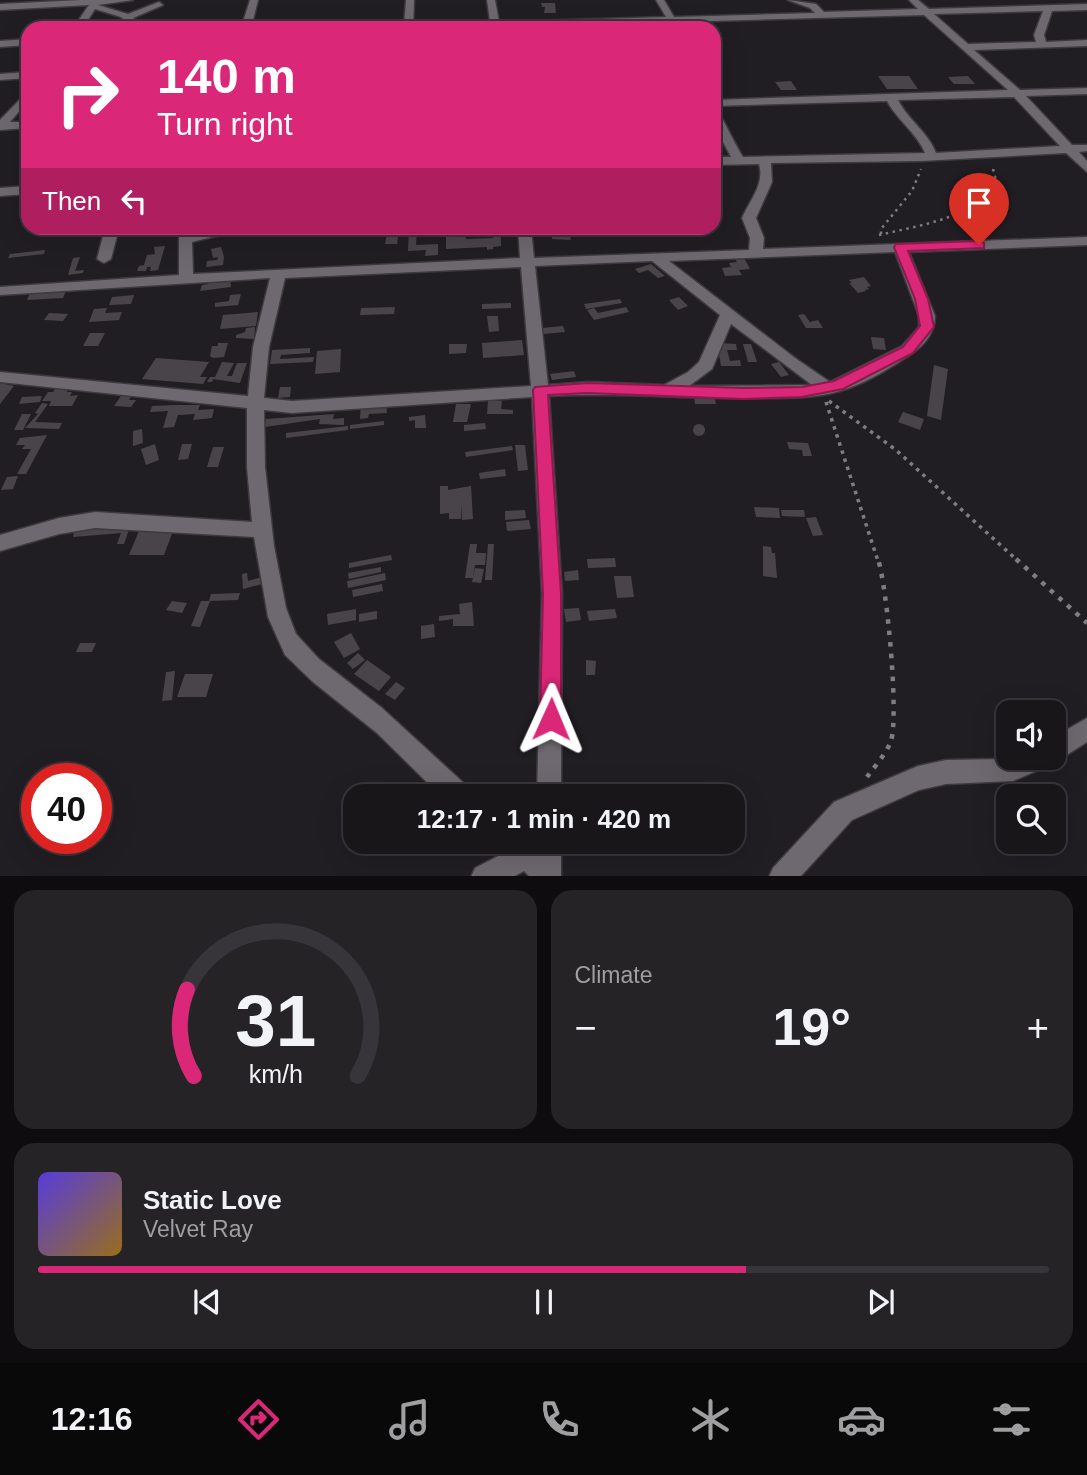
<!DOCTYPE html>
<meta charset="utf-8">
<style>
body{margin:0;font-family:Arial,sans-serif;background:#262327;color:#f1f3f6;height:100vh;display:flex;flex-direction:column;font-size:26px;white-space:nowrap}
*{box-sizing:border-box;margin:0}
p{font-size:23px;color:#9f9fa2}
.icon{flex:none;width:38px;height:38px;fill:none;stroke:currentColor;stroke-width:2;stroke-linecap:round;stroke-linejoin:round}
.map{position:relative;height:876px;overflow:hidden}
.sheet{display:flex;flex-direction:column;gap:14px;padding:14px;background:#0e0c0e;flex:1}
.sheet>*{flex:none}
.banner{position:absolute;left:21px;top:21px;width:700px;height:214px;border-radius:21px;box-shadow:0 7px 28px #0002,0 0 0 2px #373539;background:#db2777;color:#fff;overflow:hidden}
.buttons{position:absolute;left:996px;top:700px;display:grid;gap:14px}
.buttons a{display:grid;place-items:center;width:70px;height:70px;border-radius:14px;background:#19161a;box-shadow:0 7px 28px #0002,0 0 0 2px #373539;font-size:35px}
.speed{position:absolute;left:21px;top:763px;display:flex;gap:14px;font-size:35px;font-weight:700;text-align:center}
.speed>*{display:grid;place-content:center;width:91px;height:91px;border-radius:50%;background:#19161a;box-shadow:0 7px 28px #0002,0 0 0 2px #373539;line-height:1}
.speed .limit{border:10px solid #d22;background:#fff;color:#111}
.pin{position:absolute;display:grid;place-items:center;width:60px;height:60px;color:#fff;margin:-72px -30px;border-radius:50% 50% 50% 0;rotate:-45deg;box-shadow:0 0 7px #0007}
.pin .icon{rotate:45deg}
.me{position:absolute;width:77px;margin:-38px;rotate:1deg;stroke-linejoin:round;filter:drop-shadow(0 0 5px #0008)}
.turn{display:flex;align-items:center;gap:24px;height:147px;padding:0 21px;font-size:32px}
.turn .icon{width:91px;height:91px;stroke-width:2.5}
.turn b{display:block;font-size:49px;line-height:60px}
.then{display:flex;align-items:center;height:66px;padding:0 21px;background:#0003;gap:14px;font-size:26px}
.big{font-size:52px;font-weight:800;line-height:1.1}
.sheet .card{flex:1;display:flex;flex-direction:column;justify-content:center;gap:10px;min-width:0;padding:0 24px;border-radius:21px;background:#262327}
.sheet .dial{align-items:center;gap:0}
.dial svg{height:182px;overflow:visible;fill:none;stroke:#373539;stroke-width:7;stroke-linecap:round;text-anchor:middle}
.dial text{fill:#f1f3f6;stroke:none}
.song{display:flex;align-items:center;gap:21px}
.cover{width:84px;height:84px;border-radius:10px;background:linear-gradient(135deg,hsl(250 70% 55%),hsl(40 70% 35%))}
.played{height:7px;border-radius:4px;background:linear-gradient(90deg,#db2777 70%,#373539 70%)}
.keys{display:flex;justify-content:space-around;direction:ltr}
.heat{display:flex;justify-content:space-between;align-items:center;font-size:38px;direction:ltr}
.sheet .tiles{flex:1;display:grid;gap:14px;grid-template-columns:1fr 1fr}
.card:last-child{grid-column:span 2}
.trip{position:absolute;left:343px;top:784px;width:402px;height:70px;border-radius:21px;background:#19161a;box-shadow:0 7px 28px #0002,0 0 0 2px #373539;font-weight:800;line-height:70px;text-align:center}
.menu{display:flex;height:112px;justify-content:space-around;align-items:center;background:#0a090a;color:#9f9fa2}
.menu .icon{width:49px;height:49px}
.menu .active{color:#db2777}
.menu b{font-size:32px;color:#f1f3f6}
.map>svg:first-child{display:block}
</style>
<div class="map">
<svg width="1087" height="877" viewBox="0 0 1087 877">
<rect width="100%" height="100%" fill="#211e23"/>
<!-- building -->
<g fill="#49444a" fill-rule="evenodd">
<path d="M541,3H555L556,13H544L545,7H542Z"/>
<path d="M111,19H123L120,22H127L114,28H102L105,25H97Z"/>
<path d="M878,76H909L918,89H887Z"/>
<path d="M968,76L975,84H954L948,77Z"/>
<path d="M791,81L797,90H781L775,82Z"/>
<path d="M348,228H373L372,234L347,235Z"/>
<path d="M409,228H417L416,245L438,244V255L425,256L426,250L408,251Z"/>
<path d="M456,228H501V246L493,247V249L487,250V247L446,249V231L456,230L457,239ZM492,230L493,238L466,239L465,231Z"/>
<path d="M553,228H575L576,234L570,235L571,240L552,239Z"/>
<path d="M388,229H399L397,244H385Z"/>
<path d="M165,246L158,270L150,271L151,267H147L146,271H137L139,266L144,265L147,255L155,254L154,247Z"/>
<path d="M221,247L224,257L223,265L206,267L207,261L217,260L218,257L213,258L211,249Z"/>
<path d="M45,250L44,254L8,258L10,254Z"/>
<path d="M80,257L75,271L84,270L83,273L68,275L73,258Z"/>
<path d="M744,258L750,269L739,270L742,275L725,276L722,268L731,267L729,263L737,262L735,259Z"/>
<path d="M651,264L665,276L658,278L648,270L639,273L635,269Z"/>
<path d="M864,277L871,286L867,287L869,289L865,290L866,291L858,293L849,283H852L849,280Z"/>
<path d="M221,278H230L231,287L200,291L202,285L208,284L209,280L217,279L216,283H219Z"/>
<path d="M66,291L63,298L27,300L30,293Z"/>
<path d="M241,294L238,305L215,307V303L229,301L230,295Z"/>
<path d="M134,295L131,304L109,305L112,297Z"/>
<path d="M679,297L688,306L678,310L669,300Z"/>
<path d="M620,299L622,303L586,309L584,304Z"/>
<path d="M511,303V308L482,309V304Z"/>
<path d="M395,307L394,314L360,315L361,308Z"/>
<path d="M626,307L629,312L594,320L587,310L594,308L598,313Z"/>
<path d="M107,308L105,313L122,312L119,320L89,322L94,309Z"/>
<path d="M258,312L256,326L220,329L223,315Z"/>
<path d="M49,313L68,314L63,321L44,320Z"/>
<path d="M804,314L810,322L818,320L823,328H806L798,315Z"/>
<path d="M487,316H498L499,331L489,332Z"/>
<path d="M563,326L565,332L543,334L542,328Z"/>
<path d="M255,327L254,339L236,338V335L245,332L246,328Z"/>
<path d="M90,333H105L98,346H83Z"/>
<path d="M871,337L884,338L886,350L873,349Z"/>
<path d="M522,340L524,355L483,358L482,343Z"/>
<path d="M218,343H228L224,357L213,358L210,356L212,346H218Z"/>
<path d="M717,343L736,344L737,350H727L730,361L740,360L741,366H721Z"/>
<path d="M449,344H467L466,353L449,354Z"/>
<path d="M743,344H751L757,362H748Z"/>
<path d="M310,348V353L281,355L280,359L314,357L313,362L270,364L272,350Z"/>
<path d="M341,349L340,372L315,374L317,351Z"/>
<path d="M156,358L209,362L200,377H207L203,384L142,379Z"/>
<path d="M222,362L234,363L227,376H232L237,363H247L240,383L213,379L212,382H207L210,377H215Z"/>
<path d="M779,362L789,375L781,377L771,364Z"/>
<path d="M934,365L948,369L941,420L927,416Z"/>
<path d="M574,371L576,377L552,380L550,374Z"/>
<path d="M0,383L14,386L0,404Z"/>
<path d="M69,385L67,392H72L70,396L78,395L72,406H49L51,401H42L48,392H53L56,387Z"/>
<path d="M280,387H291L290,397L278,398Z"/>
<path d="M123,393L133,394L129,400H136L131,407L114,406Z"/>
<path d="M42,396L40,402L19,404L22,397Z"/>
<path d="M694,396H714L716,404H695Z"/>
<path d="M488,401H502L501,409L513,410V414H487Z"/>
<path d="M386,402L387,413L369,414L368,418L360,419L361,404Z"/>
<path d="M42,403L48,404L35,422L62,423L59,429L25,428L38,414L35,413Z"/>
<path d="M456,404H471L467,422H453Z"/>
<path d="M175,405H200L198,410L214,409L212,418L193,420L195,414L178,415L174,427L163,428L168,411L150,412L152,406Z"/>
<path d="M903,412L924,419L920,430L898,422Z"/>
<path d="M22,414H31L23,430H14Z"/>
<path d="M334,414L333,419L344,418V425L319,424L320,419L265,427L266,419Z"/>
<path d="M425,415L426,428H415V420L409,421V417Z"/>
<path d="M384,421V425L350,429V425Z"/>
<path d="M485,423L486,429L464,431V425Z"/>
<circle cx="699" cy="430" r="6"/>
<path d="M348,426V430L286,438V433Z"/>
<path d="M142,429L143,443L133,446V431Z"/>
<path d="M47,435L26,474H17L31,449H22L25,445H16L20,438Z"/>
<path d="M787,442L808,443L812,456H803L802,450L789,449Z"/>
<path d="M155,444L159,460L146,465L141,449Z"/>
<path d="M182,444H192L188,459L178,460Z"/>
<path d="M515,445H525L528,470L518,471Z"/>
<path d="M512,446L513,450L466,457L465,452Z"/>
<path d="M213,447H224L218,467H207Z"/>
<path d="M505,469L506,476L480,479L479,473Z"/>
<path d="M18,476L13,489L1,490L7,477Z"/>
<path d="M440,486H448V490L471,486L473,519L462,520L461,504V519H449V513L440,514Z"/>
<path d="M754,507L779,508L780,518L756,517Z"/>
<path d="M525,510L526,518L505,520V511Z"/>
<path d="M781,510H804L805,517L782,516Z"/>
<path d="M816,517L823,535L813,536L806,518Z"/>
<path d="M529,520L531,529L507,531L506,522Z"/>
<path d="M131,524L124,544H117L121,533L73,537L75,528Z"/>
<path d="M141,526H175L164,555H129Z"/>
<path d="M470,544H477L476,553H486L485,565H475L473,578H465Z"/>
<path d="M488,544H494L492,580H485Z"/>
<path d="M763,546L771,547L772,553H775L777,578L763,576Z"/>
<path d="M391,555L392,560L349,568V563Z"/>
<path d="M615,558L616,567L588,568L587,559Z"/>
<path d="M381,567V572L349,579L348,573Z"/>
<path d="M475,568L484,569L481,583L472,582Z"/>
<path d="M578,570L579,580L565,581L564,572Z"/>
<path d="M247,573L248,581L265,576L266,583L243,589L242,574Z"/>
<path d="M385,573L386,580L348,588L347,581Z"/>
<path d="M614,576H631L634,597L617,598Z"/>
<path d="M382,584L383,591L353,597L352,590Z"/>
<path d="M240,593L238,600L209,601L211,594Z"/>
<path d="M172,601L187,603L182,613L166,610Z"/>
<path d="M201,601H210L200,627L191,626Z"/>
<path d="M472,602L474,626H453V619L439,621V616L460,614L459,604Z"/>
<path d="M579,608L581,620L566,622L564,609Z"/>
<path d="M356,609V620L328,625L327,614Z"/>
<path d="M615,609L617,618L589,621L587,611Z"/>
<path d="M377,611V619L359,622V614Z"/>
<path d="M434,624L435,637L421,639V626Z"/>
<path d="M351,633L360,649L344,658L334,642Z"/>
<path d="M80,643H96L92,652H76Z"/>
<path d="M358,653L365,660L353,669L347,663Z"/>
<path d="M367,660L391,677L379,691L354,674Z"/>
<path d="M586,660L596,661L595,675H586Z"/>
<path d="M175,671L172,700L162,701L166,672Z"/>
<path d="M185,674H213L206,697H177Z"/>
<path d="M396,682L405,688L395,700L385,694Z"/>
</g>
<g fill="none" stroke-linecap="round" stroke-linejoin="round">
<defs>
<g id="minor">
<path d="M81,0H133L98,5L128,14L159,2L163,5L133,18L144,28H133L121,17L95,9L83,28H73L89,5L0,10V4Z"/>
<path d="M250,0H258L251,28H241Z"/>
<path d="M406,0H414L413,25L490,22L487,0H495L499,22L666,17L656,0H664L674,17L815,13L810,8L788,0L816,4L824,12L918,9L909,0H918L929,9L1087,4V10L1052,11L1044,35L1046,42L1087,40V46L974,50L1020,90L1087,88V94L1026,96L1072,145H1087V151L1079,152L1087,161V172L1066,153L921,161L771,163L772,182L756,218L764,238L763,249L1087,237V245L909,252L935,316C935,337 919,350 902,360C884,372 861,385 840,391C813,399 784,398 756,398C687,399 618,392 549,396L562,594L561,796H537L542,594L532,397L292,413L264,410L265,467L274,546L286,608L296,634L319,659L382,708L468,787L471,796H441L377,733L313,682L285,655L268,617L254,537L95,528L59,534L0,551V535L59,518L95,512L252,522L247,467V408L0,382V372L248,396L253,347L270,278L0,295V287L179,275V228H191L192,234L217,228H238L236,231L192,242L193,274L520,258L518,228H531L534,258L749,250L750,238L742,218C750,200 765,184 759,164L714,165V157H731L714,125V107C719,109 736,147 743,157L925,153C917,133 897,120 887,101L714,106V100L1008,90L924,15L678,22L680,28H672L669,22L500,28H392L404,25ZM1043,11L1034,35L1036,42L968,44L934,14ZM1014,97L1060,146L936,153C928,132 908,120 898,100ZM895,252L919,316V327L902,346L830,382L795,358L669,261ZM652,261L720,315L699,362L688,372L664,385L588,382L548,385L535,266ZM521,267L531,386L292,401L264,398L269,347L285,278ZM731,324L812,385L689,386L712,369Z"/>
<path d="M28,39V45L0,47V41Z"/>
<path d="M28,72V78L0,80V74Z"/>
<path d="M28,91V101L10,122H28V128L0,130V120Z"/>
<path d="M28,186V194L0,196V188Z"/>
<path d="M105,228H119L111,259L104,263L97,259Z"/>
<path d="M1087,718V742L1062,758L1051,760L1048,766L1013,781L946,784L919,790L852,820L800,877H769L773,868L834,802L918,766L946,760L1054,758V737Z"/>
<path d="M495,842H528L535,847V842H561V877H530L524,871L513,877H471L475,868L502,854Z"/>
</g>
</defs>
<!-- minor casing -->
<use href="#minor" stroke="#3c3a3e" stroke-width="3"/>
<!-- path-far2 -->
<g stroke="#807d82" stroke-width="2.5" stroke-dasharray="2.5 4.5" stroke-linecap="butt">
<path d="M881,234V229L912,191L921,169"/>
<path d="M879,235C921,225 968,219 999,185L993,172L994,166"/>
</g>
<!-- path-far1 -->
<g stroke="#807d82" stroke-width="3.5" stroke-dasharray="3.5 5" stroke-linecap="butt">
<path d="M829,401L896,450L1018,561"/>
<path d="M826,402L878,561"/>
</g>
<!-- path -->
<g stroke="#807d82" stroke-width="4.5" stroke-dasharray="4.5 7" stroke-linecap="butt">
<path d="M1016,559L1087,623"/>
<path d="M867,777C875,766 886,754 891,741C899,715 887,587 878,559"/>
</g>
<!-- minor -->
<use href="#minor" fill="#6e6970" fill-rule="evenodd"/>
</g>
<!-- route -->
<path fill="#db2777" stroke="#8e194d" stroke-width="2" d="M979,241L984,243V248L908,251L928,299L934,327L913,353L843,389L802,397L743,399L588,393L548,395L561,594V719L558,726L551,729L543,726L540,719L543,594L533,390L535,387L588,383L743,388L802,387L834,381L903,347L920,326L915,299L894,247L896,244Z"/>
</svg>
<div class="buttons">
<a><svg class="icon" aria-label="sound" viewBox="0 0 24 24"><path d="M4 9h4l5-4v14l-5-4H4zM17 9q2 3 0 6"/></svg></a>
<a><svg class="icon" aria-label="search" viewBox="0 0 24 24"><circle cx="10" cy="10" r="6"/><path d="M15 15l6 6"/></svg></a>
</div>
<div class="speed"><div class="limit">40</div></div>
<div class="pin" style="left:979px;top:245px;background:#d93025"><svg class="icon" aria-label="arrive" viewBox="0 0 24 24"><path d="M6 21V4h12l-3 4 3 4H6"/></svg></div>
<svg class="me" style="left:551px;top:719px" viewBox="-20 -20 40 40"><path d="M0-17L14 15 0 8-14 15z" fill="#db2777" stroke="#fff" stroke-width="4"/></svg>
<div class="trip">12:17 · 1 min · 420 m</div>
<div class="banner">
<div class="turn"><svg class="icon" aria-label="right" viewBox="0 0 24 24"><path d="M7 20v-9h11M14 6l5 5-5 5"/></svg><div><b>140 m</b>Turn right</div></div>
<div class="then">Then<svg class="icon" aria-label="left" viewBox="0 0 24 24"><path d="M17 20v-9H6M10 6l-5 5 5 5"/></svg></div>
</div>
</div>
<section class="sheet">
<div class="tiles">
<div class="card dial"><svg viewBox="0 0 100 80">
<path d="M14 69A42 42 0 1 1 86 69"/>
<path d="M14 69A42 42 0 0 1 11 31" stroke="#db2777"/>
<text x="50" y="56" font-size="32" font-weight="700">31</text>
<text x="50" y="72" font-size="11">km/h</text>
</svg></div>
<div class="card"><p>Climate</p>
<div class="heat"><a>−</a><b class="big">19°</b><a>+</a></div>
</div>
<div class="card">
<div class="song"><i class="cover"></i><div><b>Static Love</b><p>Velvet Ray</p></div></div>
<div class="played"></div>
<div class="keys"><svg class="icon" aria-label="previous" viewBox="0 0 24 24"><path d="M18 5L8 12l10 7zM5 5v14"/></svg><svg class="icon" aria-label="pause" viewBox="0 0 24 24"><path d="M8 5v14M16 5v14"/></svg><svg class="icon" aria-label="next" viewBox="0 0 24 24"><path d="M6 5l10 7-10 7zM19 5v14"/></svg></div>
</div>
</div>
</section>
<nav class="menu">
<b>12:16</b>
<svg class="icon active" aria-label="directions" viewBox="0 0 24 24"><path d="M12 3l9 9-9 9-9-9zM9 14v-3h6M13 9l2 2-2 2"/></svg>
<svg class="icon" aria-label="music" viewBox="0 0 24 24"><path d="M9 18V5l10-2v13"/><circle cx="6" cy="18" r="3"/><circle cx="16" cy="16" r="3"/></svg>
<svg class="icon" aria-label="phone" viewBox="0 0 24 24"><path d="M5 4h4l2 5-3 2q2 4 5 5l2-3 5 2v4C11 20 4 13 5 4z"/></svg>
<svg class="icon" aria-label="climate" viewBox="0 0 24 24"><path d="M12 3v18M4 7l16 10M4 17L20 7"/></svg>
<svg class="icon" aria-label="car" viewBox="0 0 24 24"><path d="M5 17H2v-5l4-1 3-4h7l3 4 3 1v5h-3M9 17h6M6 11h13"/><circle cx="7" cy="17" r="2"/><circle cx="17" cy="17" r="2"/></svg>
<svg class="icon" aria-label="filters" viewBox="0 0 24 24"><path d="M4 7h16M4 17h16"/><circle cx="9" cy="7" r="2"/><circle cx="15" cy="17" r="2"/></svg>
</nav>
